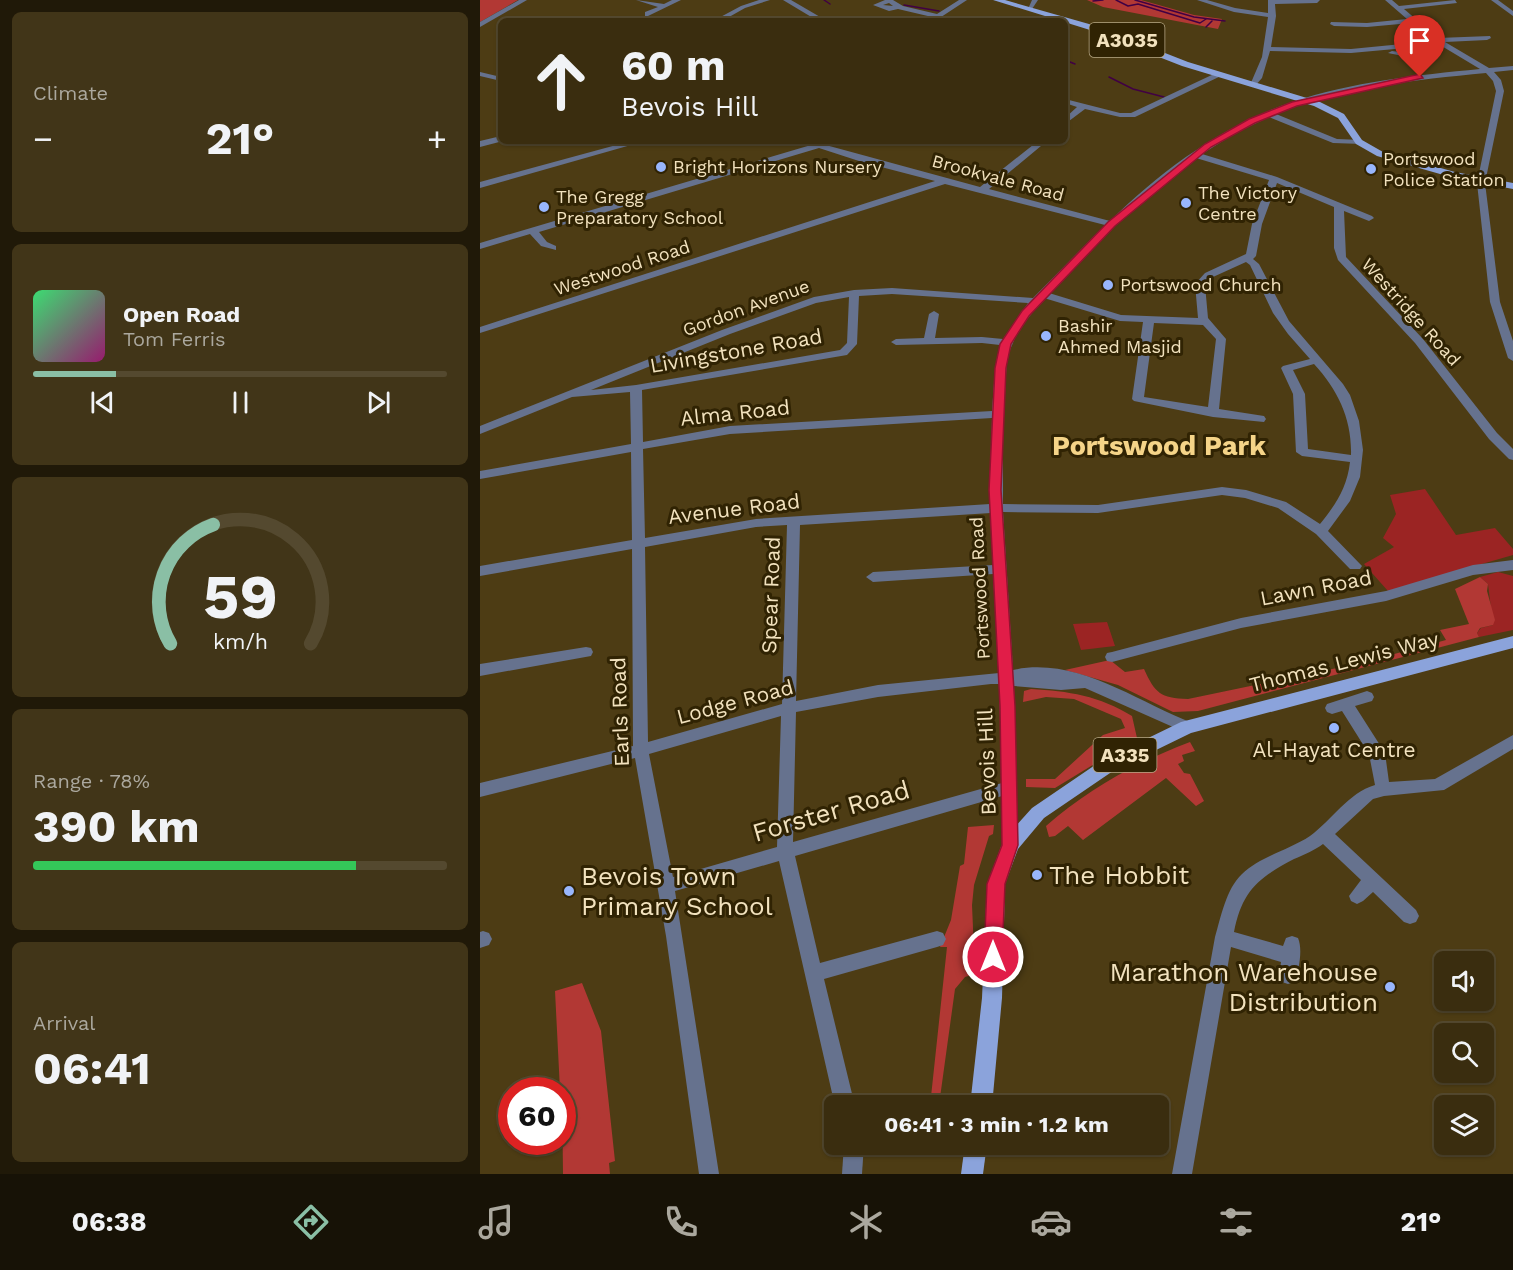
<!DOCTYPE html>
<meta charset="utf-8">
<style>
body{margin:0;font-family:"Work Sans",sans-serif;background:#413518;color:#f1f3f6;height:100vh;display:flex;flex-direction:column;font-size:22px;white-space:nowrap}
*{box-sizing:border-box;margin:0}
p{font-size:20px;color:#aba89e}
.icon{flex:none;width:33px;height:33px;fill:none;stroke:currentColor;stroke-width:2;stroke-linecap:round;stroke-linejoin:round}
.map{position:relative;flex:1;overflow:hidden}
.drawer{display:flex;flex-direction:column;gap:12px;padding:12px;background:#201908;width:480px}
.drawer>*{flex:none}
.top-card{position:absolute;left:18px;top:18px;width:570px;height:126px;border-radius:9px;box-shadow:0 2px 4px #0004,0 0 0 2px #54492f;background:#3a2d0f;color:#f1f3f6;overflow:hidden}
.controls{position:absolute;left:954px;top:951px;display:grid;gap:12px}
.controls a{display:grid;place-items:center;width:60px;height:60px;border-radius:9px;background:#3a2d0f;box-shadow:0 2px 4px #0004,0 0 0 2px #54492f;font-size:30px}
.speed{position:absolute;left:18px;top:1077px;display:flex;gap:12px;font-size:30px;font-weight:700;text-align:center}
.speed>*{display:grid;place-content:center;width:78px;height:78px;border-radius:50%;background:#3a2d0f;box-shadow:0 2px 4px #0004,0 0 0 2px #54492f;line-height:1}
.speed .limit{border:9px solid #d22;background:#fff;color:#111}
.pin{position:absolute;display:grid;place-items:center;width:51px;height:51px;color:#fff;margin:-62px -26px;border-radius:50% 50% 50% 0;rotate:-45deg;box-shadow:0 0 6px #0007}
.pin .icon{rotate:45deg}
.me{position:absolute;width:66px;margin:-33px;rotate:0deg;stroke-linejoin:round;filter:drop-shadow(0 0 4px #0008)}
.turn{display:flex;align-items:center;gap:21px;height:126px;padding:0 24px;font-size:27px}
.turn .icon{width:78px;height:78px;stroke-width:2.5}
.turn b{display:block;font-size:42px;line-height:51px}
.big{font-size:45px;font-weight:700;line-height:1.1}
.drawer .tile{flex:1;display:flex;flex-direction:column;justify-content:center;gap:9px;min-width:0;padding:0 21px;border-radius:9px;background:#413518}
.drawer .dial{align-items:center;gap:0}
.dial svg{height:156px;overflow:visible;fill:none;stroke:#54492f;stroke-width:7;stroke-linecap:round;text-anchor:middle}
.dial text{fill:#f1f3f6;stroke:none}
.song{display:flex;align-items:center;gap:18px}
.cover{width:72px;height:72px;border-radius:9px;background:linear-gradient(135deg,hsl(140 70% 55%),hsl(320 70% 35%))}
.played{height:6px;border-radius:3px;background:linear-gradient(90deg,#8abfa5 20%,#54492f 20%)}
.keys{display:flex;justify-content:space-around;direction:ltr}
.heat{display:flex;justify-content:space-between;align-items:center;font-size:33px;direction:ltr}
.charge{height:9px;border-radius:4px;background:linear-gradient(90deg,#34c759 78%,#54492f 0)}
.trip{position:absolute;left:344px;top:1095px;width:345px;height:60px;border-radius:9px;background:#3a2d0f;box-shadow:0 2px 4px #0004,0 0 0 2px #54492f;font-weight:700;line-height:60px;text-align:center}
.tabs{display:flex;height:96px;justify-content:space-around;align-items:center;background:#171206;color:#aba89e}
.tabs .icon{width:42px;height:42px}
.tabs .current{color:#8abfa5}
.tabs b{font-size:27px;color:#f1f3f6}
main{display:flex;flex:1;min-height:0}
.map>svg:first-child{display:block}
</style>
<main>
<section class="drawer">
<div class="tile"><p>Climate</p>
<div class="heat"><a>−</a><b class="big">21°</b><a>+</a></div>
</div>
<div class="tile">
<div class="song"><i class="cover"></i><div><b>Open Road</b><p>Tom Ferris</p></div></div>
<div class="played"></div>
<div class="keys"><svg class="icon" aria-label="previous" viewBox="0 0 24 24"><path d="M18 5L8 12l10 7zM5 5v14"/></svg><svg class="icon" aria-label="pause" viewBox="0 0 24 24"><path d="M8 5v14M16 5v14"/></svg><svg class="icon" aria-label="next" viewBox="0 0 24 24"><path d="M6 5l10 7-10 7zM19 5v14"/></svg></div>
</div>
<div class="tile dial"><svg viewBox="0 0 100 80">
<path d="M14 69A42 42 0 1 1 86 69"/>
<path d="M14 69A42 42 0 0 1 36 8" stroke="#8abfa5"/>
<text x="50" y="56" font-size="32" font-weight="700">59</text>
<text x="50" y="72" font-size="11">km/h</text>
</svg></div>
<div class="tile"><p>Range · 78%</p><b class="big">390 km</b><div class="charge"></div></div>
<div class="tile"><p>Arrival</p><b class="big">06:41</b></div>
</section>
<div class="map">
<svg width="1033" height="1174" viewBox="0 0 1033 1174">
<rect width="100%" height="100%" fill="#4d3c14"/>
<!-- green -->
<g fill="#9b2423">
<path d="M945,489L976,535L1015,528L1033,549V555L908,591L884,564L914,547L903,538L916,514L910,495Z"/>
<path d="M1018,572L1033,576V630L999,637L997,633L1001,628L1013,625L1008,584L1000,577Z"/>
<path d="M627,622L635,646L601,650L593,624Z"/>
</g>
<!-- forest -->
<g fill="#b23834">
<path d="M0,0H38L0,22Z"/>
<path d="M607,0H661L714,15L742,19L738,29L623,7Z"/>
<path d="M1000,577L1008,584L1007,591L1015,620L1013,625L1000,628L997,633L999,637L718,711L693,712L638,685L585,670L630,660L645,672L664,669C675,693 680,698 708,699L881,663L966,640L960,630L989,624L975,589Z"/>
<path d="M551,689C588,691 620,696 652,716L657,738L575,788L546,787V779H575L623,735L645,728L641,719L594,699L566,697L543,702L544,691Z"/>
<path d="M710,742L715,751L702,755L704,761L698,764L704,773L710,774L724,801L716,806L686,778L603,840L588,826L575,836L569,837L566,826C608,789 657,762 710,742Z"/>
<path d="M514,825L513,834L509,836L494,885L492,905L495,974L485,977L475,989L459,1105L450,1106L467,947H460L471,920L480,866L484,864L488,827Z"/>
<path d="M102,983L121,1031L135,1161L129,1163L130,1174H83L82,1090H80L75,991Z"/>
</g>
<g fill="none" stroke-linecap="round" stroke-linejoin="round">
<!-- stream -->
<g stroke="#410044" stroke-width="1.5">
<path d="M344,0L350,4"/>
<path d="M636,0L648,6L658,4L720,23L726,19"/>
<path d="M655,0L714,17L745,21"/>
<path d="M613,1L623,0"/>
<path d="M424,5L459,11"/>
<path d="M726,27L732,21"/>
<path d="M585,60L595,64"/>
<path d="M629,77L653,89L684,97"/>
</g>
<!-- minor -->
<g fill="#66728e" fill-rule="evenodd">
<path d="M39,0H47L0,27V22Z"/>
<path d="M156,0L184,4L192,0H201L168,16H165V12L178,7Z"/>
<path d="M279,0H290L265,8L242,21H233L261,6Z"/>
<path d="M303,0H311L347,21H338Z"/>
<path d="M405,0H413L423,6L457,14L479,0H487L455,21L448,20L452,17L418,9L409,11L393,5ZM409,3L413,6L403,5Z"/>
<path d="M552,0H558L552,9H548Z"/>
<path d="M717,0H727L755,8L788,13V0H840L837,3L795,4L796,16L791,47L871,49L953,41L931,23L887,27L854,26L850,24L851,22L887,23L927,19L905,0H912L919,6L975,0L977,3L924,9L958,38L1010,36L1011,38L1007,40L965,42L1009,68L1033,66V70L1014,72L1021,80L1024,91L1005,183L1020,302L1033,341V361L1028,358L1010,302L997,183L1016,91L1013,81L1006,73C934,80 863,87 796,114L857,139L882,140V144L853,143L789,117L754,134L722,154L797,177L892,216L894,218L889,221L864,211L866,257L943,339L1017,433L1033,449V460L1029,459L1009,439L935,343L858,260L854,248V207L797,183L782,224L776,256L773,259L779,264L809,321L863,384L870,395L879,421L883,450L880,477L870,501L848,531L882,566L880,569H870L836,534L798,508L765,498L742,495L618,513L523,512L533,670C596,656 656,701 712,723L715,727L712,731L707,733L702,731L605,688L581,690L534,686L538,845L536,850L530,852L524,850L522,845V796L315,856L340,963L457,931L463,933L466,939L463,945L457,947L344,979L375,1106H355L299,861L195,891L239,1174H219L186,936L155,758L0,797V783L153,746L152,549L0,576V566L152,540L151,452L0,479V471L151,444L150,392L92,397L0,434V426L242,330L334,297L374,290L412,288L553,298L625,225L465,184L0,333V327L455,181L382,162L339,148L59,232L67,242L76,246V250L61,246L50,234L0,249V243L331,145L329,143L331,141L500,187L558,141H567L509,189L630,221C682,170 742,126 812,102C872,82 937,75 1000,69L960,45L944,47L942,57L938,59L908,53L912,51L935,54L937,47L871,53L790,51L782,78L774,87L770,85L782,57L788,17L754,12ZM716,158L789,180L772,224L766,254L725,273L715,284L718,318L641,315L569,293L643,218ZM766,262L770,265L793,313L808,334L830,359L803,366L801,368L813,394L816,452L822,456L870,462C867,488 856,504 840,524L806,502L766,490L742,487L618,505L523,504V429L527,357L538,331L564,298L640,321L663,322L652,399L654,401L733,417L784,422L786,419L784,416L739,409L746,339L728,318L725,285L733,277ZM412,294L548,303L523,339L502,337L455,338L459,314L454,311L449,314L444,338L416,339L411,342L416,345L502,343L520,345L515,369L512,411L250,426L163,442L162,390L367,355L377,344L379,296ZM369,297L367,343L360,350L156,385L111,390L250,334L336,303ZM674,323L723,325L736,339L728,407L664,397ZM834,364C858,390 872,419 871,455L828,449L825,394L813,370ZM512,418L510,504L276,519L165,538L163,449L250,434ZM511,513L513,565L393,572L386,577L393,582L513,574L519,673L398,685L316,701L320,525ZM307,525L302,704L168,742L165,547L276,527ZM511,684H519L522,783L313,842L316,712L398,697ZM301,716L297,847L193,877L169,754Z"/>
<path d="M1011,0H1018L1033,11V16Z"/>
<path d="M0,72L21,77V81L0,76Z"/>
<path d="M736,73L743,75L655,117H640L605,109L585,124V118L597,107L585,103V99L640,113H651Z"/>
<path d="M21,136V141H23L0,147V141Z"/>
<path d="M151,141H165L0,188V182Z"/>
<path d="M1033,560V570L993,575L906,601L761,628L632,662L627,661L625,657L627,653L632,652L761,618L906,591L993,565Z"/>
<path d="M106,647L111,648L113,652L111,656L0,676V664Z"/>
<path d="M887,691L892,693L894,697L892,701L875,706L905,753L909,782L955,779L1033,735V749L964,790L904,796L893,799L855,834L936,910L939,916L936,922L930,924L924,922L893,892L883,901L877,904L871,901L869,896L881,880L843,844C835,850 824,855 814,859C778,878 762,891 754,932L803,946L806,938L812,936L818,938C823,949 819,971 814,982L808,984L802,982L799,976L801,962L751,947L712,1174H692L735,937C741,917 746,889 762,874C781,856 809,850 830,836C852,820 868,793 895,785L889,754L862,711L852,714L847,712L845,708L847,704Z"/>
<path d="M3,931L9,933L12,939L9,945L0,948V932Z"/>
<path d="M364,1144H384L382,1174H362Z"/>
</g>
<!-- major -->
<g fill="#8ba3db" fill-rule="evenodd">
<path d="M513,0H525L616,26L708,62L840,102L864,114L882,140L903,152L975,172L1033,183V189L974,178L897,156L876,144L858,118L834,106L702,66L610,30Z"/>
<path d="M1033,636V648L711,733L633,771L564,818L538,849L525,884L522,998L512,1106H490L502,998L507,884L524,839L552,808L621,761L701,722Z"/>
<path d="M485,1144H507L503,1174H481Z"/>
</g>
</g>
<!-- route -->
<path fill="#e11d48" stroke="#92132f" stroke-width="1.5" d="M940,74L943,78L817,106L775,123L731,147L635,226L549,316L531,344L526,368L521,490L535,706L538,845L525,884L522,957L519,963L513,966L507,963L504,957L507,884L522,845L520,706L509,490L515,368L520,344L542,311L628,222L725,144L769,119L812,102Z"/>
<!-- markers -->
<g fill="#98b6fd" stroke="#302303" stroke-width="2">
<circle cx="181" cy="167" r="6"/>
<circle cx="891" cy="169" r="6"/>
<circle cx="706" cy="203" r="6"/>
<circle cx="64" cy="207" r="6"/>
<circle cx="628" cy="285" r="6"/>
<circle cx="566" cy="336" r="6"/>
<circle cx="854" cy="728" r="6"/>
<circle cx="557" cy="875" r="6"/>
<circle cx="89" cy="891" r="6"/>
<circle cx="910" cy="987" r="6"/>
</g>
<g text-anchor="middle" stroke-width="6" stroke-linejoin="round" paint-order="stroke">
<!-- far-poi labels -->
<g font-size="18" fill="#f2e2be" stroke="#302303" text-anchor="start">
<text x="903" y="165">Portswood<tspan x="903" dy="21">Police Station</tspan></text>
<text x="193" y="173">Bright Horizons Nursery</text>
<text x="718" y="199">The Victory<tspan x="718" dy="21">Centre</tspan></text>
<text x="76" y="203">The Gregg<tspan x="76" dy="21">Preparatory School</tspan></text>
<text x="640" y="291">Portswood Church</text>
<text x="578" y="332">Bashir<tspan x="578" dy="21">Ahmed Masjid</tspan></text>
</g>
<!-- far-street labels -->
<g font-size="18" fill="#f2e2be" stroke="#302303">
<text transform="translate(518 178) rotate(15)" y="6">Brookvale Road</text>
<text transform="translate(142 268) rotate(-18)" y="6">Westwood Road</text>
<text transform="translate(266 308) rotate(-20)" y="6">Gordon Avenue</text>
<text transform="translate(931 312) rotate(48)" y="6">Westridge Road</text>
<text transform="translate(500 588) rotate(-93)" y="6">Portswood Road</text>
</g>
<!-- shield labels -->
<g fill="#302303" stroke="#b8a986" stroke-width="1.5">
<rect x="609.5" y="23" width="75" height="34" rx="4.5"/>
<rect x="613.5" y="738" width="63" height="34" rx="4.5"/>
</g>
<g font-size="20" font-weight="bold" fill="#f2e2be">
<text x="647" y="47">A3035</text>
<text x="645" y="762">A335</text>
</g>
<!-- street labels -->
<g font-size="21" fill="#f2e2be" stroke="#302303">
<text transform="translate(256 351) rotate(-10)" y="7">Livingstone Road</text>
<text transform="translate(255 413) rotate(-6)" y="7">Alma Road</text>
<text transform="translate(254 509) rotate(-7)" y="7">Avenue Road</text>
<text transform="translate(836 588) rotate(-11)" y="7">Lawn Road</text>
<text transform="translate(291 595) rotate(-88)" y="7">Spear Road</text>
<text transform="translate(864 662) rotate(-14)" y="7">Thomas Lewis Way</text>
<text transform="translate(255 702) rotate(-15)" y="7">Lodge Road</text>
<text transform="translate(140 712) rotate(-92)" y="7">Earls Road</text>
<text transform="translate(507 762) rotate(-92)" y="7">Bevois Hill</text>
</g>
<!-- poi labels -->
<g font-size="21" fill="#f2e2be" stroke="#302303">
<text x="854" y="757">Al-Hayat Centre</text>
</g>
<!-- near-street labels -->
<g font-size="26" fill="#f2e2be" stroke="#302303">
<text transform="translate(351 811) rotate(-16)" y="9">Forster Road</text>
</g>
<!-- near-poi labels -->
<g font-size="26" fill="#f2e2be" stroke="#302303" text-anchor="start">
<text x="569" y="884">The Hobbit</text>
<text x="101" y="885">Bevois Town<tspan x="101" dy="30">Primary School</tspan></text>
<text x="898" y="981" text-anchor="end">Marathon Warehouse<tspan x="898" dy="30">Distribution</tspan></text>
</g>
<!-- district labels -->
<g font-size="27" font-weight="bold" fill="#f5d488" stroke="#302303">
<text x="679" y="455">Portswood Park</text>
</g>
</g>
</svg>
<div class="controls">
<a><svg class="icon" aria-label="sound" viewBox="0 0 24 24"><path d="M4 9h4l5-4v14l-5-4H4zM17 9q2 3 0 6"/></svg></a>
<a><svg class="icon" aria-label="search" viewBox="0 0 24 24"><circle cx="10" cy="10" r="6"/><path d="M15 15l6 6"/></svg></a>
<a><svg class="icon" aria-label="layers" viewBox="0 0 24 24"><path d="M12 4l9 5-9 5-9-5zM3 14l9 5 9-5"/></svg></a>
</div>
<div class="speed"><div class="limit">60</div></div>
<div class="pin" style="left:940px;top:77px;background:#d93025"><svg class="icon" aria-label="arrive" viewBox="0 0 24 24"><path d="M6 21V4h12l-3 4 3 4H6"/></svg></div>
<svg class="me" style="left:513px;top:957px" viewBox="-20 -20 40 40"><circle r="17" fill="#e11d48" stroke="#fff" stroke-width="3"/><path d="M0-11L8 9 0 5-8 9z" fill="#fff"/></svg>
<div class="trip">06:41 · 3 min · 1.2 km</div>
<div class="top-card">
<div class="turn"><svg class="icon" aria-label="ahead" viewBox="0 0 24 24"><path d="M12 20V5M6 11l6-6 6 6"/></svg><div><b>60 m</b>Bevois Hill</div></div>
</div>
</div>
</main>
<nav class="tabs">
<b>06:38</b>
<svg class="icon current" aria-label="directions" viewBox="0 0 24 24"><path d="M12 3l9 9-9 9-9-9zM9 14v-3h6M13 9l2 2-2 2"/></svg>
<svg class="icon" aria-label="music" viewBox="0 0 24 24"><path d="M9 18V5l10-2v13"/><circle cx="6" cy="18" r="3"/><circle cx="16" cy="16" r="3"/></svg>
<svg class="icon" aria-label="phone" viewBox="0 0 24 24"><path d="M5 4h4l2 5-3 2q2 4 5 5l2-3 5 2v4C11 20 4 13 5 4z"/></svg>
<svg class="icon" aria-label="climate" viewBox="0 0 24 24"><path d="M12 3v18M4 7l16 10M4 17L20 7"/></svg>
<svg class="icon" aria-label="car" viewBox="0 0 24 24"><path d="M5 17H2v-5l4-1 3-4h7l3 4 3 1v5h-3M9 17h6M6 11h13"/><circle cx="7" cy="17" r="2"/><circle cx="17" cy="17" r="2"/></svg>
<svg class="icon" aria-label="filters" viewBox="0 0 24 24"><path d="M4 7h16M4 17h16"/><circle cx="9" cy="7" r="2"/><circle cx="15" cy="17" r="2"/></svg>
<b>21°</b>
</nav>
